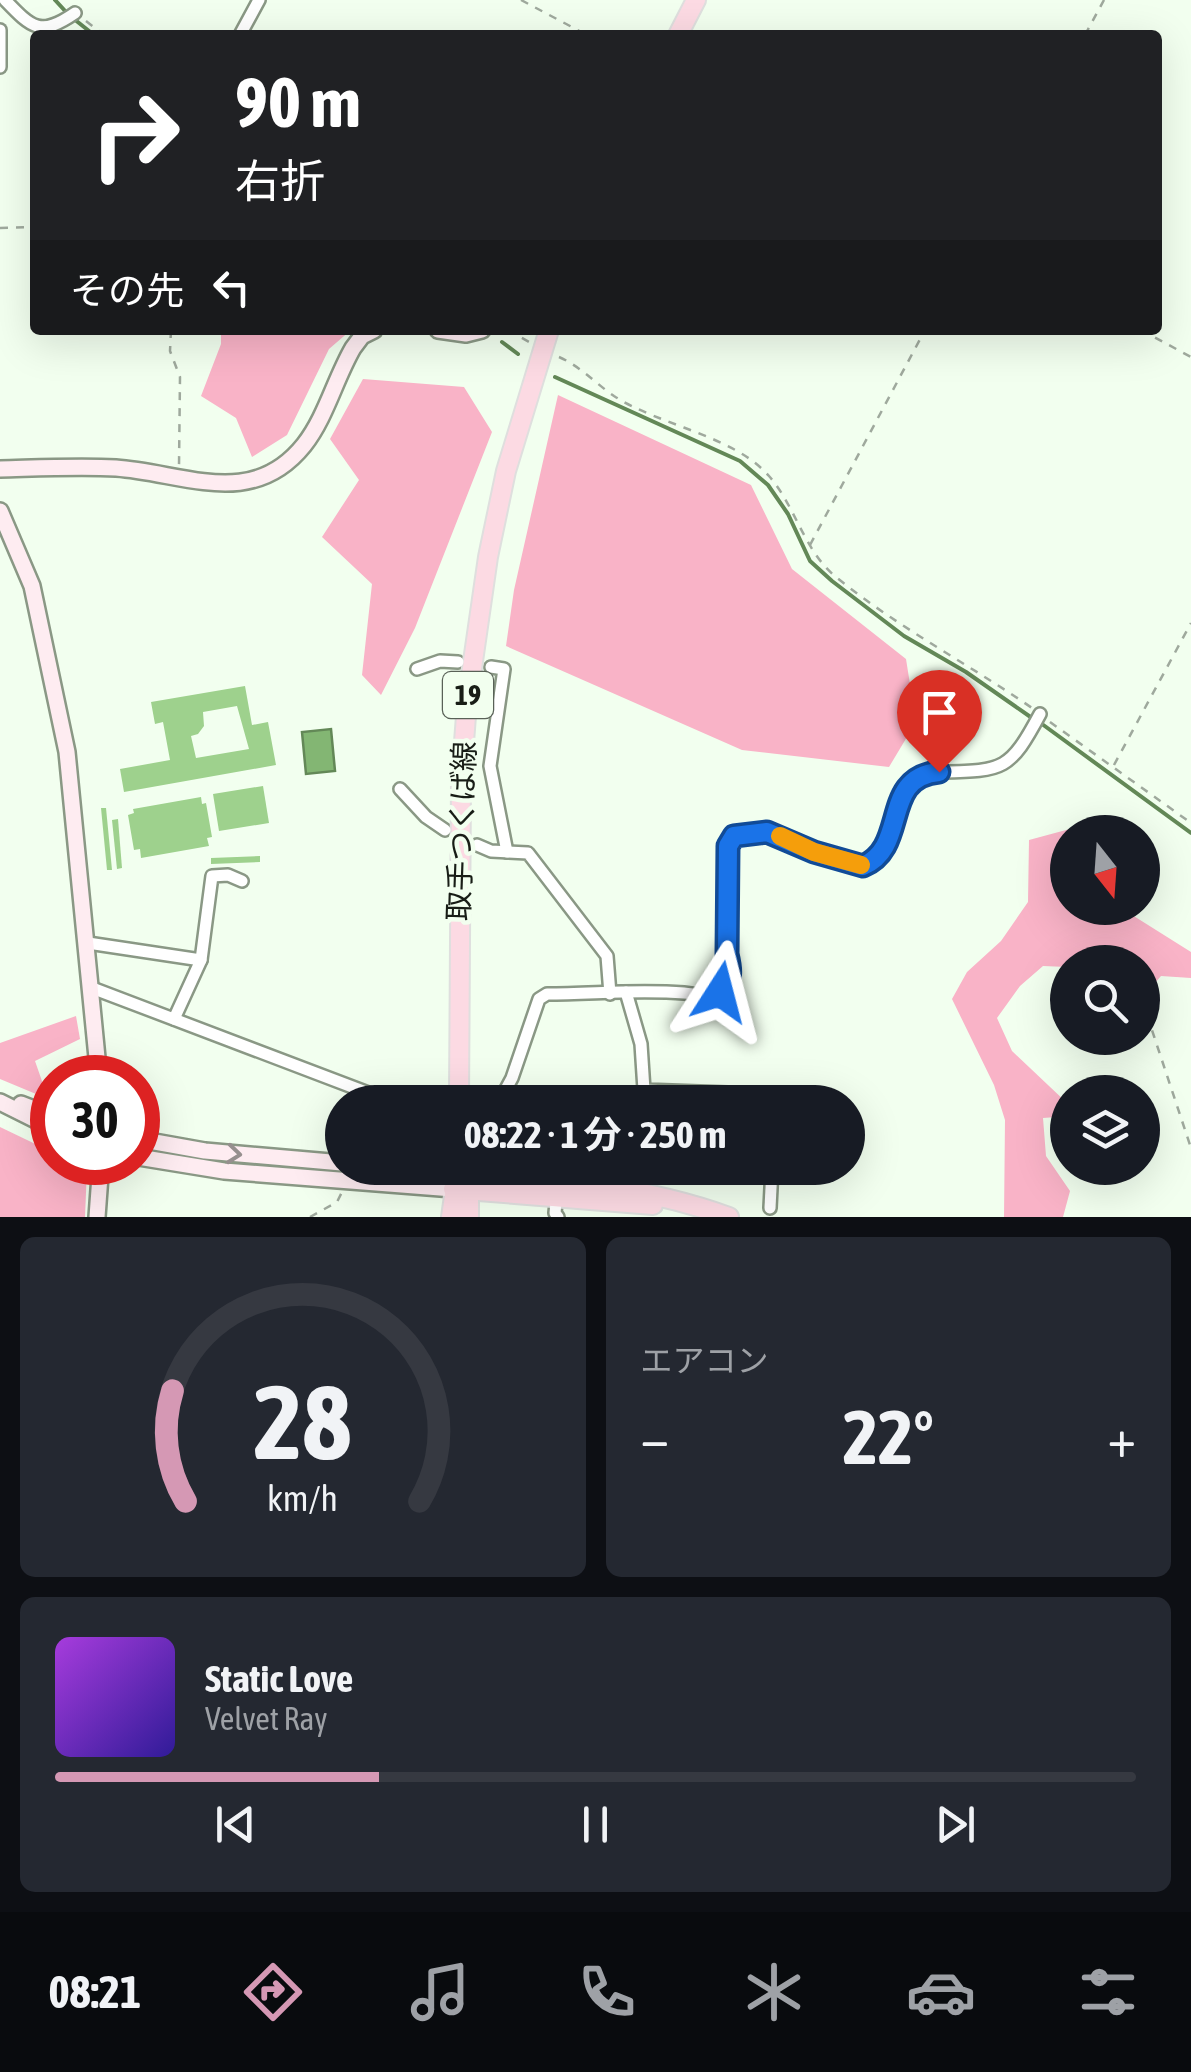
<!DOCTYPE html>
<html lang="ja">
<meta charset="utf-8">
<style>
body{margin:0;font-family:"Asap Condensed","Noto Sans JP",sans-serif;background:#242831;color:#f1f3f6;height:100vh;display:flex;flex-direction:column;font-size:38px;white-space:nowrap}
*{box-sizing:border-box;margin:0}
p{font-size:32px;color:#9ea1a6}
.icon{flex:none;width:55px;height:55px;fill:none;stroke:currentColor;stroke-width:2;stroke-linecap:round;stroke-linejoin:round}
.map{position:relative;height:1217px;overflow:hidden}
.drawer{display:flex;flex-direction:column;gap:20px;padding:20px;background:#0d0f14;flex:1}
.drawer>*{flex:none}
.banner{position:absolute;left:30px;top:30px;width:1132px;height:305px;border-radius:10px;box-shadow:0 10px 40px #0002;background:#202124;color:#fff;overflow:hidden}
.needle{width:65px;rotate:163deg}
.tools{position:absolute;left:1050px;top:815px;display:grid;gap:20px}
.tools a{display:grid;place-items:center;width:110px;height:110px;border-radius:50%;background:#171b24;box-shadow:0 10px 40px #0002;font-size:50px}
.speed{position:absolute;left:30px;top:1055px;display:flex;gap:20px;font-size:50px;font-weight:700;text-align:center}
.speed>*{display:grid;place-content:center;width:130px;height:130px;border-radius:50%;background:#171b24;box-shadow:0 10px 40px #0002;line-height:1}
.speed .limit{border:15px solid #d22;background:#fff;color:#111}
.pin{position:absolute;display:grid;place-items:center;width:85px;height:85px;color:#fff;margin:-102px -42px;border-radius:50% 50% 50% 0;rotate:-45deg;box-shadow:0 0 10px #0007}
.pin .icon{rotate:45deg}
.me{position:absolute;width:110px;margin:-55px;rotate:9deg;stroke-linejoin:round;filter:drop-shadow(0 0 8px #0008)}
.turn{display:flex;align-items:center;gap:35px;height:210px;padding:0 40px;font-size:45px}
.turn .icon{width:130px;height:130px;stroke-width:2.5}
.turn b{display:block;font-size:70px;line-height:85px}
.then{display:flex;align-items:center;height:95px;padding:0 40px;background:#0003;gap:20px;font-size:38px}
.big{font-size:75px;font-weight:700;line-height:1.1}
.drawer .card{flex:1;display:flex;flex-direction:column;justify-content:center;gap:15px;min-width:0;padding:0 35px;border-radius:15px;background:#242831}
.drawer .dial{align-items:center;gap:0}
.dial svg{height:260px;overflow:visible;fill:none;stroke:#363941;stroke-width:7;stroke-linecap:round;text-anchor:middle}
.dial text{fill:#f1f3f6;stroke:none}
.song{display:flex;align-items:center;gap:30px}
.cover{width:120px;height:120px;border-radius:15px;background:linear-gradient(135deg,hsl(280 70% 55%),hsl(250 70% 35%))}
.played{height:10px;border-radius:5px;background:linear-gradient(90deg,#d598b4 30%,#363941 30%)}
.keys{display:flex;justify-content:space-around;direction:ltr}
.heat{display:flex;justify-content:space-between;align-items:center;font-size:55px;direction:ltr}
.drawer .tiles{flex:1;display:grid;gap:20px;grid-template-columns:1fr 1fr}
.card:last-child{grid-column:span 2}
.trip{position:absolute;left:325px;top:1085px;width:540px;height:100px;border-radius:50px;background:#171b24;box-shadow:0 10px 40px #0002;font-weight:700;line-height:100px;text-align:center}
.tabs{display:flex;height:160px;justify-content:space-around;align-items:center;background:#090b0e;color:#9ea1a6}
.tabs .icon{width:70px;height:70px}
.tabs .selected{color:#d598b4}
.tabs b{font-size:45px;color:#f1f3f6}
.map>svg:first-child{display:block}
</style>
<div class="map">
<svg width="1191" height="1217" viewBox="0 0 1191 1217">
<rect width="100%" height="100%" fill="#f2ffef"/>
<!-- forest -->
<g fill="#f9b3c7">
<path d="M221,330H351L329,349L287,435L252,457L236,418L201,396L221,344Z"/>
<path d="M363,379L464,387L492,432L415,628L381,695L362,675L372,584L322,537L359,480L330,439Z"/>
<path d="M558,395L751,485L792,569L906,659L916,722L889,767L742,750L506,646L514,590Z"/>
<path d="M1092,823L1091,832H1068V908H1121L1191,952V978L1161,976L1154,984L1143,987L1142,962H1068L1067,967L1043,966L1020,986L997,1018L1012,1051L1067,1103L1056,1117L1043,1118L1046,1156L1070,1191L1063,1217H1004L1005,1120L994,1085L952,999L967,972L1001,941L1028,902L1029,840Z"/>
<path d="M76,1016L80,1039L35,1061L43,1084L36,1094L0,1079V1043Z"/>
<path d="M0,1127L52,1152V1162L75,1163L87,1168L85,1217H0Z"/>
</g>
<!-- water -->
<path fill="#83b673" stroke="#638857" stroke-width="2.5" d="M331,729L335,771L306,774L302,732Z"/>
<g fill="none" stroke-linecap="round" stroke-linejoin="round">
<!-- stream -->
<g stroke="#638857" stroke-width="4">
<path d="M55,0L67,13"/>
<path d="M74,19L94,35"/>
<path d="M502,342L518,354"/>
<path d="M555,377L740,461L768,485L788,514L810,561L832,581L904,636L966,672L1032,718"/>
<path d="M1042,724L1191,833"/>
</g>
</g>
<!-- building -->
<g fill="#9ed18d" fill-rule="evenodd">
<path d="M245,686L252,725L268,722L276,765L124,792L120,769L170,760L163,722L155,724L151,702ZM237,706L249,749L196,758L191,736L198,734L204,726L203,712Z"/>
<path d="M263,786L269,823L219,831L213,794Z"/>
<path d="M201,797L202,804L206,803L212,837L207,838L209,846L141,858L140,849L134,850L128,815L134,813L133,809Z"/>
<path d="M101,808H106L112,870H107Z"/>
<path d="M118,819L122,868L117,869L112,820Z"/>
<path d="M260,856V862L211,864V858Z"/>
</g>
<g fill="none" stroke-linecap="round" stroke-linejoin="round">
<defs>
<g id="street">
<path d="M5,0C32,28 40,37 75,13"/>
<path d="M0,30V67"/>
<path d="M240,35L259,0"/>
<path d="M491,667L504,669L490,766L507,852"/>
<path d="M417,669L440,661L458,662"/>
<path d="M400,789L426,817L445,830"/>
<path d="M477,845L491,851L528,853L607,956L610,994"/>
<path d="M88,943L201,960"/>
<path d="M92,988L392,1102"/>
<path d="M626,992L641,1044L644,1090L728,1093L773,1102"/>
<path d="M174,1019L201,960L212,876L228,875L242,881"/>
<path d="M499,1102L512,1078L539,999L547,994C593,994 638,989 684,993C697,994 711,999 722,990C734,980 730,967 727,954L728,846L734,836L767,832L814,852L863,866C899,851 888,800 912,780C921,773 931,772 942,772C1004,771 1010,770 1040,714"/>
<path d="M615,1191L616,1168"/>
<path d="M557,1192L555,1213L558,1217"/>
<path d="M770,1208L772,1168"/>
</g>
<g id="secondary">
<path d="M438,330L466,334L482,330"/>
<path d="M0,469C39,468 78,466 116,468C185,473 252,510 304,445C326,417 335,379 353,348L362,336L374,330"/>
<path d="M0,511L32,586L67,752L99,1078"/>
<path d="M0,1102L52,1128"/>
<path d="M21,1104L52,1116"/>
<path d="M138,1139L205,1151L342,1163"/>
<path d="M138,1157L224,1171L453,1189"/>
<path d="M399,1168L460,1172"/>
<path d="M97,1217L101,1162"/>
</g>
<g id="primary">
<path d="M678,35L696,0"/>
<path d="M459,1102L461,781L467,703L488,557L506,471L549,330"/>
<path d="M460,1172C552,1179 641,1185 729,1217"/>
<path d="M465,1182L469,1190V1217"/>
<path d="M453,1189L653,1205"/>
<path d="M451,1217L456,1182"/>
</g>
</defs>
<!-- street casing -->
<use href="#street" stroke="#8a9885" stroke-width="16"/>
<!-- secondary casing -->
<use href="#secondary" stroke="#8a9885" stroke-width="20"/>
<!-- primary casing -->
<use href="#primary" stroke="#dfdfde" stroke-width="22"/>
<!-- path -->
<g stroke="#9fa99d" stroke-width="2.5" stroke-dasharray="8 8" stroke-linecap="butt">
<path d="M521,0L587,35"/>
<path d="M86,21L104,35"/>
<path d="M1085,35L1104,0"/>
<path d="M0,228L35,227"/>
<path d="M171,330L170,351L180,377L179,466"/>
<path d="M508,330L529,342"/>
<path d="M1141,330L1191,357"/>
<path d="M559,357C580,366 595,383 614,396C660,426 733,435 769,476C796,507 804,551 836,577C897,627 967,663 1032,708"/>
<path d="M810,545L925,330"/>
<path d="M1050,722L1191,823"/>
<path d="M1114,765L1191,623"/>
<path d="M1142,1000L1191,1148"/>
<path d="M310,1217L337,1202L342,1192"/>
</g>
<!-- street -->
<use href="#street" stroke="#fff" stroke-width="11"/>
<!-- secondary -->
<use href="#secondary" stroke="#feecf1" stroke-width="15"/>
<!-- primary -->
<use href="#primary" stroke="#fcdae3" stroke-width="18"/>
</g>
<!-- one-way arrows -->
<defs><path id="oneway-chevron" d="M-2-3.5L2.5 0L-2 3.5" fill="none" stroke-width="1.6" stroke-linecap="round" stroke-linejoin="round" transform="scale(2.5)"/></defs>
<use stroke="#968f8e" href="#oneway-chevron" transform="translate(234 1154) rotate(6)"/>
<g fill="none" stroke-linecap="round" stroke-linejoin="round">
<defs>
<path id="route" d="M720,992C732,979 731,971 727,954L728,846L734,836L767,832L814,852L863,866C909,847 880,777 939,772"/>
</defs>
<!-- route casing -->
<use href="#route" stroke="#114b97" stroke-width="25"/>
<!-- route -->
<use href="#route" stroke="#1a73e8" stroke-width="18"/>
<!-- slow -->
<path stroke="#f59e0b" stroke-width="18" d="M780,836L814,852L861,865"/>
</g>
<g text-anchor="middle" stroke-width="9" stroke-linejoin="round" paint-order="stroke">
<!-- shield labels -->
<rect fill="#f2ffef" stroke="#596157" stroke-width="2.5" x="443" y="672" width="50" height="46" rx="8"/>
<g font-size="28" font-weight="bold" fill="#181d16">
<text x="468" y="705">19</text>
</g>
<!-- street labels -->
<g font-size="30" fill="#181d16" stroke="#f2ffef">
<text transform="translate(462 831) rotate(-88)" y="10">取手つくば線</text>
</g>
</g>
</svg>
<div class="tools">
<a><svg class="needle" viewBox="-14 -14 28 28"><path d="M0-13l5 13h-10z" fill="#e53935"/><path d="M0 13l5-13h-10z" fill="#9ea1a6"/></svg></a>
<a><svg class="icon" aria-label="search" viewBox="0 0 24 24"><circle cx="10" cy="10" r="6"/><path d="M15 15l6 6"/></svg></a>
<a><svg class="icon" aria-label="layers" viewBox="0 0 24 24"><path d="M12 4l9 5-9 5-9-5zM3 14l9 5 9-5"/></svg></a>
</div>
<div class="speed"><div class="limit">30</div></div>
<div class="pin" style="left:939px;top:772px;background:#d93025"><svg class="icon" aria-label="arrive" viewBox="0 0 24 24"><path d="M6 21V4h12l-3 4 3 4H6"/></svg></div>
<svg class="me" style="left:720px;top:992px" viewBox="-20 -20 40 40"><path d="M0-17L14 15 0 8-14 15z" fill="#1a73e8" stroke="#fff" stroke-width="4"/></svg>
<div class="trip">08:22 · 1 分 · 250 m</div>
<div class="banner">
<div class="turn"><svg class="icon" aria-label="right" viewBox="0 0 24 24"><path d="M7 20v-9h11M14 6l5 5-5 5"/></svg><div><b>90 m</b>右折</div></div>
<div class="then">その先<svg class="icon" aria-label="left" viewBox="0 0 24 24"><path d="M17 20v-9H6M10 6l-5 5 5 5"/></svg></div>
</div>
</div>
<section class="drawer">
<div class="tiles">
<div class="card dial"><svg viewBox="0 0 100 80">
<path d="M14 69A42 42 0 1 1 86 69"/>
<path d="M14 69A42 42 0 0 1 10 35" stroke="#d598b4"/>
<text x="50" y="56" font-size="32" font-weight="700">28</text>
<text x="50" y="72" font-size="11">km/h</text>
</svg></div>
<div class="card"><p>エアコン</p>
<div class="heat"><a>−</a><b class="big">22°</b><a>+</a></div>
</div>
<div class="card">
<div class="song"><i class="cover"></i><div><b>Static Love</b><p>Velvet Ray</p></div></div>
<div class="played"></div>
<div class="keys"><svg class="icon" aria-label="previous" viewBox="0 0 24 24"><path d="M18 5L8 12l10 7zM5 5v14"/></svg><svg class="icon" aria-label="pause" viewBox="0 0 24 24"><path d="M8 5v14M16 5v14"/></svg><svg class="icon" aria-label="next" viewBox="0 0 24 24"><path d="M6 5l10 7-10 7zM19 5v14"/></svg></div>
</div>
</div>
</section>
<nav class="tabs">
<b>08:21</b>
<svg class="icon selected" aria-label="directions" viewBox="0 0 24 24"><path d="M12 3l9 9-9 9-9-9zM9 14v-3h6M13 9l2 2-2 2"/></svg>
<svg class="icon" aria-label="music" viewBox="0 0 24 24"><path d="M9 18V5l10-2v13"/><circle cx="6" cy="18" r="3"/><circle cx="16" cy="16" r="3"/></svg>
<svg class="icon" aria-label="phone" viewBox="0 0 24 24"><path d="M5 4h4l2 5-3 2q2 4 5 5l2-3 5 2v4C11 20 4 13 5 4z"/></svg>
<svg class="icon" aria-label="climate" viewBox="0 0 24 24"><path d="M12 3v18M4 7l16 10M4 17L20 7"/></svg>
<svg class="icon" aria-label="car" viewBox="0 0 24 24"><path d="M5 17H2v-5l4-1 3-4h7l3 4 3 1v5h-3M9 17h6M6 11h13"/><circle cx="7" cy="17" r="2"/><circle cx="17" cy="17" r="2"/></svg>
<svg class="icon" aria-label="filters" viewBox="0 0 24 24"><path d="M4 7h16M4 17h16"/><circle cx="9" cy="7" r="2"/><circle cx="15" cy="17" r="2"/></svg>
</nav>
